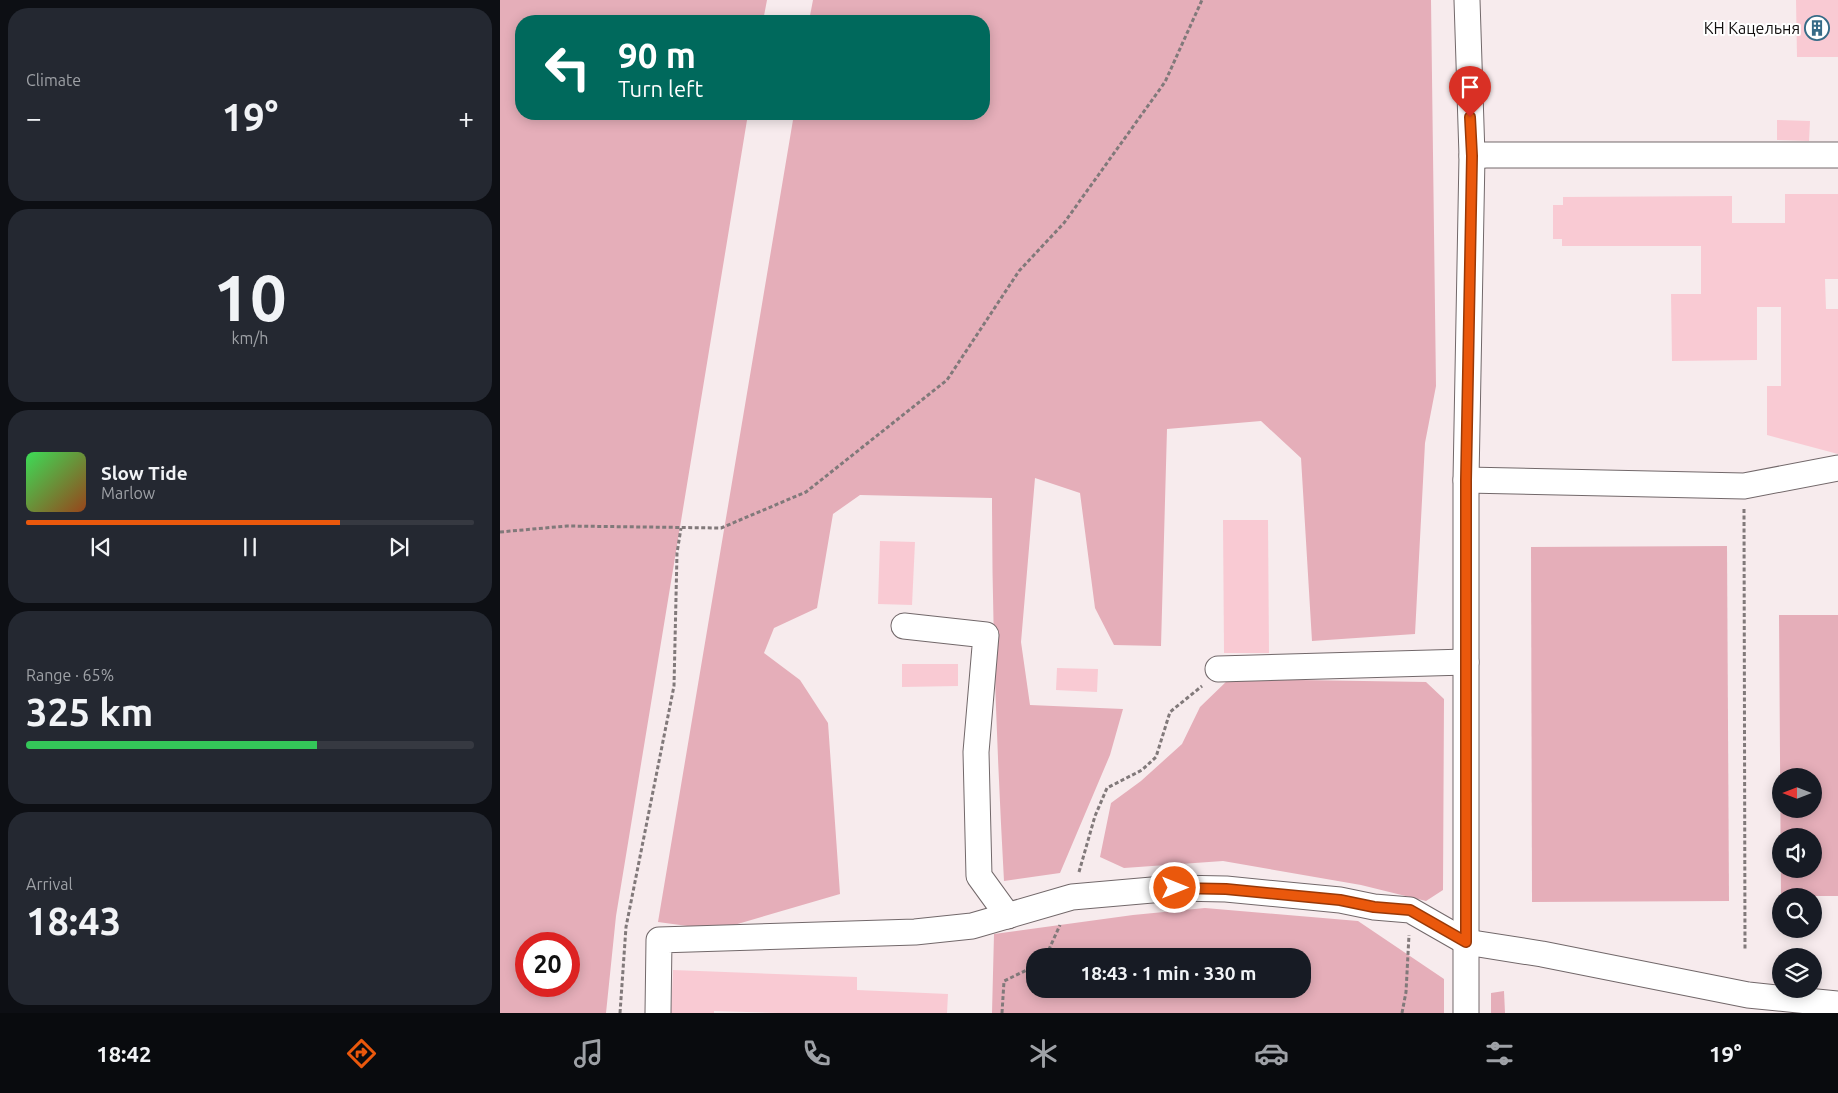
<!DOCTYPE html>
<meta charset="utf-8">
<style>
body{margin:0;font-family:Ubuntu,sans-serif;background:#242831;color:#f1f3f6;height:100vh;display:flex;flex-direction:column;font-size:19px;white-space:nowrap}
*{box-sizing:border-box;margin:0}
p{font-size:16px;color:#9ea1a6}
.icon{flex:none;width:28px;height:28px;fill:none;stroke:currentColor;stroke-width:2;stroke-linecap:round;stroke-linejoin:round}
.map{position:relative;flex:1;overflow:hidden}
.panel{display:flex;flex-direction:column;gap:8px;padding:8px;background:#0d0f14;width:500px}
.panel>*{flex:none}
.top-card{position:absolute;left:15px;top:15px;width:475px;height:105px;border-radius:20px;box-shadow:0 2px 12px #0003;background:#00695c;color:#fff;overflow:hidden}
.needle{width:32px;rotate:270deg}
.fabs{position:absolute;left:1272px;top:768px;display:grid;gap:10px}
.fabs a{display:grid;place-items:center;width:50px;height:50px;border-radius:50%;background:#171b24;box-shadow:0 2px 12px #0003;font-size:25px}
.speed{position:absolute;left:15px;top:932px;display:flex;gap:10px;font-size:25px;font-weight:700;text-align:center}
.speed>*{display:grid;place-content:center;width:65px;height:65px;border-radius:50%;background:#171b24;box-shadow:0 2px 12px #0003;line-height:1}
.speed .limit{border:8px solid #d22;background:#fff;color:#111}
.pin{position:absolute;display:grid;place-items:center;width:42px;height:42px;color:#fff;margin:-51px -21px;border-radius:50% 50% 50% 0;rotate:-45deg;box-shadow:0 0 5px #0007}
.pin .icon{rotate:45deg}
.me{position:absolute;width:55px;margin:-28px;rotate:90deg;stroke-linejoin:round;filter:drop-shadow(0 0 4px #0008)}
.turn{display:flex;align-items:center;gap:18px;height:105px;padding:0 20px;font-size:22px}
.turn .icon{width:65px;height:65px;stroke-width:2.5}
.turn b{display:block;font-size:35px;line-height:42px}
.big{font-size:38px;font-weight:700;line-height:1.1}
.panel .widget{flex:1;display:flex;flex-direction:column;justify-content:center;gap:8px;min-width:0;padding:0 18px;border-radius:20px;background:#242831}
.panel .dial{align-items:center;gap:0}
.dial b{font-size:65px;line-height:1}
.song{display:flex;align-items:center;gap:15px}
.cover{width:60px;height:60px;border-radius:8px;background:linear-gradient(135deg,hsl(130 70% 55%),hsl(20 70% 35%))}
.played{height:5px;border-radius:2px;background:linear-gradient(90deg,#ea580c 70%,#363941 70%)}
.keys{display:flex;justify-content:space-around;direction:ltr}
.heat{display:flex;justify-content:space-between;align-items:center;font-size:28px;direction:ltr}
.charge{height:8px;border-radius:4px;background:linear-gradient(90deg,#34c759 65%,#363941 0)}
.trip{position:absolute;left:526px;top:948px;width:285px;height:50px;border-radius:20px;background:#171b24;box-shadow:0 2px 12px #0003;font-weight:700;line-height:50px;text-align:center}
.tabs{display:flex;height:80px;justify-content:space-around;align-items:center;background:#090b0e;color:#9ea1a6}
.tabs .icon{width:35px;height:35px}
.tabs .current{color:#ea580c}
.tabs b{font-size:22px;color:#f1f3f6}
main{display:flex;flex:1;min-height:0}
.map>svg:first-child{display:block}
</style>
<main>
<section class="panel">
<div class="widget"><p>Climate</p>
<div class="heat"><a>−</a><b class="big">19°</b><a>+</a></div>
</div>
<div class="widget dial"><b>10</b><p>km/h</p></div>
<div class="widget">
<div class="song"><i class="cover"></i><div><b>Slow Tide</b><p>Marlow</p></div></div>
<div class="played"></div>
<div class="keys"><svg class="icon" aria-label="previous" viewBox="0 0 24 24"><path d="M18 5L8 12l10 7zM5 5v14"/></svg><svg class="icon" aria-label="pause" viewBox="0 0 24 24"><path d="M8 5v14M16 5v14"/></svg><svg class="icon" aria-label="next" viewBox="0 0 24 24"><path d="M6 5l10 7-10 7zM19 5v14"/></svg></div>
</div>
<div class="widget"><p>Range · 65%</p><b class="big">325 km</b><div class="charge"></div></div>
<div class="widget"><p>Arrival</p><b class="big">18:43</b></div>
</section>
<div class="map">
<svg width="1338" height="1013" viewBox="0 0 1338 1013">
<rect width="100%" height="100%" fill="#f7ebed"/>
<!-- green -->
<g fill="#e5aeb9" fill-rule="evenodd">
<path d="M0,0H267L263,21H21V114H248L116,916L106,1013H0ZM26,944H69V986H26Z"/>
<path d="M313,0H931L936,386L925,443L915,634L812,641L801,458L761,421L667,429L661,646L614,645L595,608L580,493L535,478L521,642L530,705L623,709L610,755L560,873L504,881C497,753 492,626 492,498L360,495L333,514L317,608L274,628L264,653L300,680L328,723L340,894L217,930L158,922L294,114H484V21H309Z"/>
<path d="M1227,546L1229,901L1032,902L1031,547Z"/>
<path d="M1279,615H1338V896H1281ZM1314,776V809H1281V776ZM1314,836V869H1281V836Z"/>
<path d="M729,679L926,682L944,699L943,890L926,901L861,885L723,861L624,868L600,857L611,803L641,781L682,744L700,707Z"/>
<path d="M705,908L858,921L944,979V1013H492L494,934L633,915ZM802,956V989H535V956Z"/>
<path d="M1004,991L1005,1013H991V993Z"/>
</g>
<!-- building -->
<g fill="#f9cad3">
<path d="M1296,0H1338V57H1297Z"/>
<path d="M1277,120L1310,121L1309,141L1277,140Z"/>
<path d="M1285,194H1338V279H1325L1326,309H1338V454L1267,435V386H1281V307H1257V360L1172,361L1171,294H1201V246H1062V239H1053V205H1063V197L1232,196V223H1285Z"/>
<path d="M723,520H768L769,653H724Z"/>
<path d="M380,541L415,542L412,605L378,604Z"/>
<path d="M402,664H458V686L402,687Z"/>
<path d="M557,668L598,669L597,692L556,690Z"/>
<path d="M173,970L357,977V990L448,994L447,1013H278L214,1011V1013H171Z"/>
</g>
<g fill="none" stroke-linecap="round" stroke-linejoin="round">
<defs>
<g id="minor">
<path d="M972,156L986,155H1338"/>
<path d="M966,480L1244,486L1338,468"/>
<path d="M404,626L486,635L476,752L479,876L508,916"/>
<path d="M718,669L966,662"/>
<path d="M158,1013L159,940L415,932L472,926L572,897L675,888L726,889L840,900L874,907L910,910L966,942L1042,954L1248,995L1338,1004"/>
<path d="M966,1013V480L972,156L967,0"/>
</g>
</defs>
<!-- minor casing -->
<use href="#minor" stroke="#72686a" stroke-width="27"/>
<!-- path -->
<g stroke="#81797a" stroke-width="3" stroke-dasharray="4 2.5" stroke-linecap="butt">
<path d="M1244,509L1245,951"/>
<path d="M0,532L67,526L221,528L306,492L447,380L519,271L564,223L665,82L702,0"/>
<path d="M579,872L595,816L607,788L642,770L656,757L670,712L702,686"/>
<path d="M546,956L560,925"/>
<path d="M120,1013L126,927L174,686L177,553L181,528"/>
<path d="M502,1013L504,981L535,966"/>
<path d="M902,1013L906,992L909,935"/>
</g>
<!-- minor -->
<use href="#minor" stroke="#fff" stroke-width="25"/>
</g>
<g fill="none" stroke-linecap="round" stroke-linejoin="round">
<defs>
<path id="route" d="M675,888L726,889L840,900L874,907L910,910L966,942V480L972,156L970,117"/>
</defs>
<!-- route casing -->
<use href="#route" stroke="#983908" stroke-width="12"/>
<!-- route -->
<use href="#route" stroke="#ea580c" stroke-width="9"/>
</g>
<!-- icons -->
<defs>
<symbol id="building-ring" viewBox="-11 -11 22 22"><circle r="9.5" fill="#fff" stroke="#366b87" stroke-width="1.5"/><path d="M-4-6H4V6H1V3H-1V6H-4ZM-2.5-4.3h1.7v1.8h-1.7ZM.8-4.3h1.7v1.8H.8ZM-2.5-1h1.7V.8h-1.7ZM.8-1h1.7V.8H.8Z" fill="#366b87"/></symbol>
</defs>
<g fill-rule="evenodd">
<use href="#building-ring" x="1303" y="14" width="28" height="28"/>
</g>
<g text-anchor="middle" stroke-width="4" stroke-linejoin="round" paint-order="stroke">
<!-- poi labels -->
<g font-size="16" fill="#120f0f" stroke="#fff" text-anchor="end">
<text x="1300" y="34">КН Кацельня</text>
</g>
</g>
</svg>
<div class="fabs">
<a><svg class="needle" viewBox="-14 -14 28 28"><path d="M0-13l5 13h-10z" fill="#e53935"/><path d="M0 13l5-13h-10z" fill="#9ea1a6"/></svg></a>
<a><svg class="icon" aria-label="sound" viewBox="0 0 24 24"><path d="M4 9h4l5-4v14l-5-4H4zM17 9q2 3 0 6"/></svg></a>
<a><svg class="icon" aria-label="search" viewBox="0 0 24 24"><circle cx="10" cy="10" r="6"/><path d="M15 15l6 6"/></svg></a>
<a><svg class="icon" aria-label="layers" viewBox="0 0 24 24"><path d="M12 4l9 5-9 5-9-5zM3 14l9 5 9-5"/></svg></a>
</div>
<div class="speed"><div class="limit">20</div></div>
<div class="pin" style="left:970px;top:117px;background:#d93025"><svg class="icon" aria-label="arrive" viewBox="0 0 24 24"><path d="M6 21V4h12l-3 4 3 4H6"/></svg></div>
<svg class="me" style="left:675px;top:888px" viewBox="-20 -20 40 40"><circle r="17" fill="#ea580c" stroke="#fff" stroke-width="3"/><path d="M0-11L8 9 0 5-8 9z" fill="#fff"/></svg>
<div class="trip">18:43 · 1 min · 330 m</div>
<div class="top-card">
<div class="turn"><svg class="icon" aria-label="left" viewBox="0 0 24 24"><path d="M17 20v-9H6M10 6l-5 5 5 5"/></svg><div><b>90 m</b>Turn left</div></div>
</div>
</div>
</main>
<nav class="tabs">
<b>18:42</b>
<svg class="icon current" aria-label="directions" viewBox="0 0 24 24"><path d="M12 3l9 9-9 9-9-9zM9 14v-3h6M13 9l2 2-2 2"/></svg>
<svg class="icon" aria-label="music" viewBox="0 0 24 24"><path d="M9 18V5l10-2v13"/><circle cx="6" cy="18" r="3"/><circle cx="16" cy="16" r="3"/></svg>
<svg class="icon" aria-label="phone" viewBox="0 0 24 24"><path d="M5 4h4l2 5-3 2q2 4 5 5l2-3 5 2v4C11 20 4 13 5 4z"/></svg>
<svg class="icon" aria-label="climate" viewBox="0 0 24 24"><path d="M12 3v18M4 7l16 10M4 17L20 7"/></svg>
<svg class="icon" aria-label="car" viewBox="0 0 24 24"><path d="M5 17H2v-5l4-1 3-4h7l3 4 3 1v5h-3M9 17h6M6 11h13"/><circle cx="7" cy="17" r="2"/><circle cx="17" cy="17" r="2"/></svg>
<svg class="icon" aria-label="filters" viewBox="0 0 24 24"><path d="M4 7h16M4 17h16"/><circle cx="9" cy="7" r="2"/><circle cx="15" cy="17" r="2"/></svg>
<b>19°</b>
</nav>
